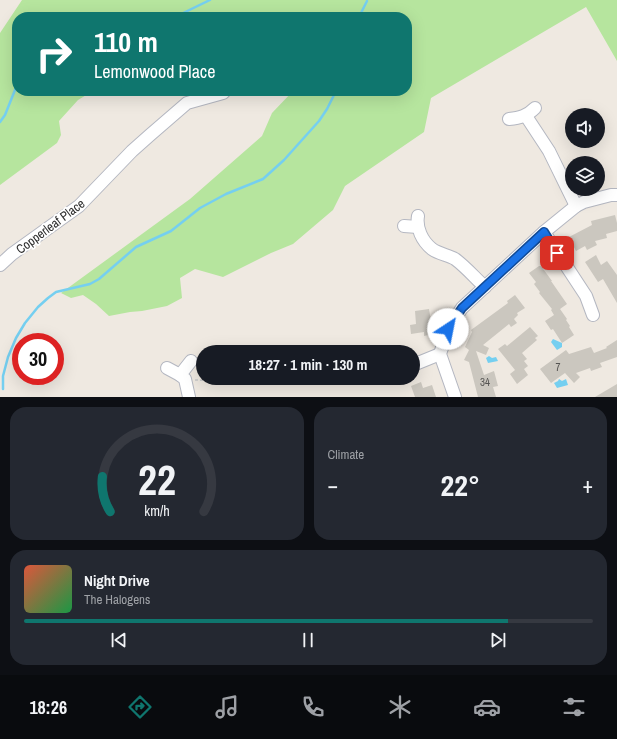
<!DOCTYPE html>
<meta charset="utf-8">
<style>
body{margin:0;font-family:"Archivo Narrow",sans-serif;background:#242831;color:#f1f3f6;height:100vh;display:flex;flex-direction:column;font-size:15px;white-space:nowrap}
*{box-sizing:border-box;margin:0}
p{font-size:13px;color:#9ea1a6}
.icon{flex:none;width:22px;height:22px;fill:none;stroke:currentColor;stroke-width:2;stroke-linecap:round;stroke-linejoin:round}
.map{position:relative;height:397px;overflow:hidden}
.side{display:flex;flex-direction:column;gap:10px;padding:10px;background:#0d0f14;flex:1}
.side>*{flex:none}
.top-card{position:absolute;left:12px;top:12px;width:400px;height:84px;border-radius:16px;box-shadow:0 4px 16px #0002;background:#0f766e;color:#fff;overflow:hidden}
.controls{position:absolute;left:565px;top:108px;display:grid;gap:8px}
.controls a{display:grid;place-items:center;width:40px;height:40px;border-radius:50%;background:#171b24;box-shadow:0 4px 16px #0002;font-size:20px}
.speed{position:absolute;left:12px;top:333px;display:flex;gap:8px;font-size:20px;font-weight:700;text-align:center}
.speed>*{display:grid;place-content:center;width:52px;height:52px;border-radius:50%;background:#171b24;box-shadow:0 4px 16px #0002;line-height:1}
.speed .limit{border:6px solid #d22;background:#fff;color:#111}
.pin{position:absolute;display:grid;place-items:center;width:34px;height:34px;color:#fff;margin:-17px;border-radius:8px;box-shadow:0 2px 6px #0006}
.me{position:absolute;width:44px;margin:-22px;rotate:34deg;stroke-linejoin:round;filter:drop-shadow(0 0 3px #0008)}
.turn{display:flex;align-items:center;gap:14px;height:84px;padding:0 16px;font-size:18px}
.turn .icon{width:52px;height:52px;stroke-width:2.5}
.turn b{display:block;font-size:28px;line-height:34px}
.big{font-size:30px;font-weight:700;line-height:1.1}
.side .widget{flex:1;display:flex;flex-direction:column;justify-content:center;gap:6px;min-width:0;padding:0 14px;border-radius:16px;background:#242831}
.side .dial{align-items:center;gap:0}
.dial svg{height:104px;overflow:visible;fill:none;stroke:#363941;stroke-width:7;stroke-linecap:round;text-anchor:middle}
.dial text{fill:#f1f3f6;stroke:none}
.song{display:flex;align-items:center;gap:12px}
.cover{width:48px;height:48px;border-radius:6px;background:linear-gradient(135deg,hsl(10 70% 55%),hsl(140 70% 35%))}
.played{height:4px;border-radius:2px;background:linear-gradient(90deg,#0f766e 85%,#363941 85%)}
.keys{display:flex;justify-content:space-around;direction:ltr}
.heat{display:flex;justify-content:space-between;align-items:center;font-size:22px;direction:ltr}
.side .tiles{flex:1;display:grid;gap:10px;grid-template-columns:1fr 1fr}
.widget:last-child{grid-column:span 2}
.trip{position:absolute;left:196px;top:345px;width:224px;height:40px;border-radius:20px;background:#171b24;box-shadow:0 4px 16px #0002;font-weight:700;line-height:40px;text-align:center}
.menu{display:flex;height:64px;justify-content:space-around;align-items:center;background:#090b0e;color:#9ea1a6}
.menu .icon{width:28px;height:28px}
.menu .selected{color:#0f766e}
.menu b{font-size:18px;color:#f1f3f6}
.map>svg:first-child{display:block}
</style>
<div class="map">
<svg width="617" height="397" viewBox="0 0 617 397">
<rect width="100%" height="100%" fill="#efe9e1"/>
<!-- green -->
<path fill="#b6e59e" d="M22,0H617V61L586,7L431,98L424,132L345,186L333,210L293,244L271,253L223,277L195,269L180,278L182,298L167,306L142,311L130,312L109,316L96,304L83,295L71,298L61,293L190,199L262,136L272,113L293,91H407V17H17V91H93L78,100L59,121L61,135L57,143L0,185V33Z"/>
<!-- water -->
<g fill="#75cff0">
<path d="M553,339L562,343V347L557,350L551,342Z"/>
<path d="M489,356L492,358L496,357L498,361L488,363L486,358Z"/>
<path d="M559,379L562,381L566,379L568,385L557,388L554,383L558,381Z"/>
</g>
<g fill="none" stroke-linecap="round" stroke-linejoin="round">
<!-- stream -->
<g stroke="#75cff0" stroke-width="2.5">
<path d="M175,17L210,0"/>
<path d="M359,17L367,1"/>
<path d="M0,122L5,115L17,85"/>
<path d="M3,389V376L8,357L16,338L25,323L38,307L48,298L56,292L90,284L99,279L136,247L171,231L200,208L226,194L263,179L284,160L319,121L327,109L336,91"/>
</g>
</g>
<!-- building -->
<g fill="#cbc7bf">
<path d="M615,215L617,223V231L606,234L607,238L595,241L597,245L587,250L585,246L576,251L569,237L592,225L591,221Z"/>
<path d="M596,255L601,265L607,261L617,275V303L603,279L598,282L585,262Z"/>
<path d="M539,266H541L552,281H551L567,304L560,309L567,319L566,320L570,326L569,327L574,335L562,343L553,329L551,330L545,321L554,315L551,310L552,309L539,293L540,292L534,284L536,282L529,273Z"/>
<path d="M515,295L525,308L517,313L518,315L514,319L517,323L511,327L509,324L483,345L489,348L486,355L476,351L484,375L494,371L498,386L493,387L496,397H478L469,362L464,360L469,350L465,347L472,332L471,330L508,303L507,301Z"/>
<path d="M429,309L433,334L424,336V332L411,334L410,325L416,324L415,311Z"/>
<path d="M530,327L538,336L535,338L537,340L522,353L527,359L524,361L528,366L524,369L528,375L517,384L510,374L515,370L498,349L505,344L507,346Z"/>
<path d="M617,340V357L600,363L602,367L591,371L590,368L576,373L580,377L574,383L565,373L551,383L540,369L566,350L569,354L591,347L594,353L607,348L606,347Z"/>
<path d="M421,382L423,388L432,385L436,397H415L411,386Z"/>
<path d="M617,384V397H595Z"/>
</g>
<g fill="none" stroke-linecap="round" stroke-linejoin="round">
<defs>
<g id="minor">
<path d="M526,116L549,151L576,206"/>
<path d="M509,119C520,118 527,116 535,108"/>
<path d="M418,216C416,228 422,241 432,249C439,254 448,255 455,259C466,267 475,278 485,287"/>
<path d="M404,226L418,227"/>
<path d="M544,232L586,296L593,315"/>
<path d="M0,265L12,254L79,206L132,151L150,135L187,103L223,93L225,91"/>
<path d="M413,365L440,354"/>
<path d="M167,368L180,375"/>
<path d="M189,397L185,379L180,375L191,361"/>
<path d="M455,397L440,354L448,329L462,308L544,232L576,206L584,202L611,195H617"/>
</g>
</defs>
<!-- minor casing -->
<use href="#minor" stroke="#b4b7c1" stroke-width="14"/>
<!-- path -->
<path stroke="#c9c9c9" stroke-width="1.5" stroke-dasharray="3 2" stroke-linecap="butt" d="M195,380L259,382L266,378"/>
<!-- minor -->
<use href="#minor" stroke="#fff" stroke-width="12"/>
</g>
<g fill="none" stroke-linecap="round" stroke-linejoin="round">
<defs>
<path id="route" d="M448,329L462,308L544,232L557,253"/>
</defs>
<!-- route casing -->
<use href="#route" stroke="#114b97" stroke-width="10"/>
<!-- route -->
<use href="#route" stroke="#1a73e8" stroke-width="7"/>
</g>
<g text-anchor="middle" stroke-width="3.5" stroke-linejoin="round" paint-order="stroke">
<!-- number labels -->
<g font-size="11" fill="#555452">
<text x="558" y="371">7</text>
<text x="485" y="386">34</text>
</g>
<!-- street labels -->
<g font-size="13" fill="#2e2e2e" stroke="#fff">
<text transform="translate(50 226) rotate(-37)" y="5">Copperleaf Place</text>
</g>
</g>
</svg>
<div class="controls">
<a><svg class="icon" aria-label="sound" viewBox="0 0 24 24"><path d="M4 9h4l5-4v14l-5-4H4zM17 9q2 3 0 6"/></svg></a>
<a><svg class="icon" aria-label="layers" viewBox="0 0 24 24"><path d="M12 4l9 5-9 5-9-5zM3 14l9 5 9-5"/></svg></a>
</div>
<div class="speed"><div class="limit">30</div></div>
<div class="pin" style="left:557px;top:253px;background:#d93025"><svg class="icon" aria-label="arrive" viewBox="0 0 24 24"><path d="M6 21V4h12l-3 4 3 4H6"/></svg></div>
<svg class="me" style="left:448px;top:329px" viewBox="-20 -20 40 40"><circle r="19" fill="#fff"/><path d="M0-13L10 11 0 6-10 11z" fill="#1a73e8"/></svg>
<div class="trip">18:27 · 1 min · 130 m</div>
<div class="top-card">
<div class="turn"><svg class="icon" aria-label="right" viewBox="0 0 24 24"><path d="M7 20v-9h11M14 6l5 5-5 5"/></svg><div><b>110 m</b>Lemonwood Place</div></div>
</div>
</div>
<section class="side">
<div class="tiles">
<div class="widget dial"><svg viewBox="0 0 100 80">
<path d="M14 69A42 42 0 1 1 86 69"/>
<path d="M14 69A42 42 0 0 1 8 42" stroke="#0f766e"/>
<text x="50" y="56" font-size="32" font-weight="700">22</text>
<text x="50" y="72" font-size="11">km/h</text>
</svg></div>
<div class="widget"><p>Climate</p>
<div class="heat"><a>−</a><b class="big">22°</b><a>+</a></div>
</div>
<div class="widget">
<div class="song"><i class="cover"></i><div><b>Night Drive</b><p>The Halogens</p></div></div>
<div class="played"></div>
<div class="keys"><svg class="icon" aria-label="previous" viewBox="0 0 24 24"><path d="M18 5L8 12l10 7zM5 5v14"/></svg><svg class="icon" aria-label="pause" viewBox="0 0 24 24"><path d="M8 5v14M16 5v14"/></svg><svg class="icon" aria-label="next" viewBox="0 0 24 24"><path d="M6 5l10 7-10 7zM19 5v14"/></svg></div>
</div>
</div>
</section>
<nav class="menu">
<b>18:26</b>
<svg class="icon selected" aria-label="directions" viewBox="0 0 24 24"><path d="M12 3l9 9-9 9-9-9zM9 14v-3h6M13 9l2 2-2 2"/></svg>
<svg class="icon" aria-label="music" viewBox="0 0 24 24"><path d="M9 18V5l10-2v13"/><circle cx="6" cy="18" r="3"/><circle cx="16" cy="16" r="3"/></svg>
<svg class="icon" aria-label="phone" viewBox="0 0 24 24"><path d="M5 4h4l2 5-3 2q2 4 5 5l2-3 5 2v4C11 20 4 13 5 4z"/></svg>
<svg class="icon" aria-label="climate" viewBox="0 0 24 24"><path d="M12 3v18M4 7l16 10M4 17L20 7"/></svg>
<svg class="icon" aria-label="car" viewBox="0 0 24 24"><path d="M5 17H2v-5l4-1 3-4h7l3 4 3 1v5h-3M9 17h6M6 11h13"/><circle cx="7" cy="17" r="2"/><circle cx="17" cy="17" r="2"/></svg>
<svg class="icon" aria-label="filters" viewBox="0 0 24 24"><path d="M4 7h16M4 17h16"/><circle cx="9" cy="7" r="2"/><circle cx="15" cy="17" r="2"/></svg>
</nav>
